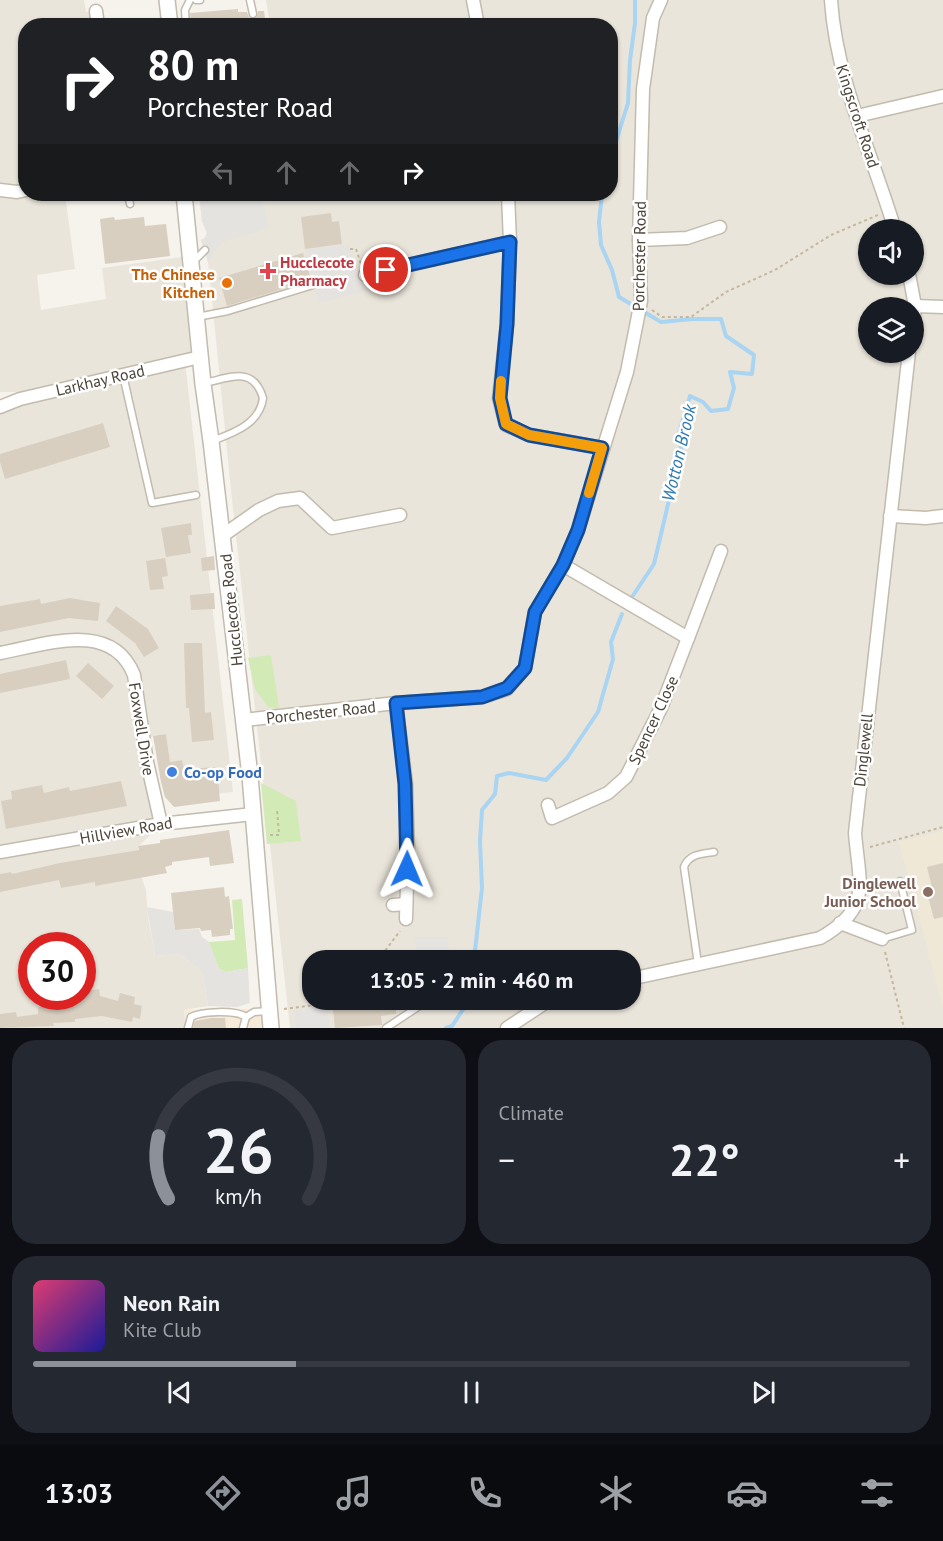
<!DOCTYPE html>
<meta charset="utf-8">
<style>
body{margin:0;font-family:"PT Sans",sans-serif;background:#242831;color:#f1f3f6;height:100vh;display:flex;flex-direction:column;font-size:22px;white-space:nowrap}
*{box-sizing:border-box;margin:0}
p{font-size:20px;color:#9ea1a6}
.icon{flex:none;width:33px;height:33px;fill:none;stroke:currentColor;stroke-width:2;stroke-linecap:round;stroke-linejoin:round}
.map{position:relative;height:1028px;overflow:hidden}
.drawer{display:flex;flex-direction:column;gap:12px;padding:12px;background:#0d0f14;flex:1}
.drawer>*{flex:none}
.banner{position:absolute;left:18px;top:18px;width:600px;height:183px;border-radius:24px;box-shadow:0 2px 4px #0004;background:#202124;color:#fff;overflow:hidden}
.buttons{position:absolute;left:858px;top:219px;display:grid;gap:12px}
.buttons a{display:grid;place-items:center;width:66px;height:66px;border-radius:50%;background:#171b24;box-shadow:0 2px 4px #0004;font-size:30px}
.speed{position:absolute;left:18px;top:932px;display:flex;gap:12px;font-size:30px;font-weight:700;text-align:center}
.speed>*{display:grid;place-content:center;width:78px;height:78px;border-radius:50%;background:#171b24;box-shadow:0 2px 4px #0004;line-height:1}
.speed .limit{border:9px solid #d22;background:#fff;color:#111}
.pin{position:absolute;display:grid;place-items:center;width:51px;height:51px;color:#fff;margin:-26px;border:3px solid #fff;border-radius:50%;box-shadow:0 2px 6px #0007}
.me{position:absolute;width:66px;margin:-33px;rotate:1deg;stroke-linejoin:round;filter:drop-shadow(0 0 4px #0008)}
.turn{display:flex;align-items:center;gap:21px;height:126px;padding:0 30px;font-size:27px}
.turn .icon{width:78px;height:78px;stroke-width:2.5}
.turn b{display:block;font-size:42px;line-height:51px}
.lanes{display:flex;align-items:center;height:57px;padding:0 30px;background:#0003;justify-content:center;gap:30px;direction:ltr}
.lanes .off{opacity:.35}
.big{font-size:45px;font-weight:700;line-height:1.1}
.drawer .card{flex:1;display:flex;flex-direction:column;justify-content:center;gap:9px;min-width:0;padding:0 21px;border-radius:24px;background:#242831}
.drawer .dial{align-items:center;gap:0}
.dial svg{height:156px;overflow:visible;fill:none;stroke:#363941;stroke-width:7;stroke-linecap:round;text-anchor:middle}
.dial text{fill:#f1f3f6;stroke:none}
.song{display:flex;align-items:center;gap:18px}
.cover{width:72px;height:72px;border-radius:9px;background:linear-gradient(135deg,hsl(340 70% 55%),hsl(240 70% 35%))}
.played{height:6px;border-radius:3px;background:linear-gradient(90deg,#8c9099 30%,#363941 30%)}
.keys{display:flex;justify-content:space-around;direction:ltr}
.heat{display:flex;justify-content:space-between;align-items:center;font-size:33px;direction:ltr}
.drawer .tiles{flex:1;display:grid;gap:12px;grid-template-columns:1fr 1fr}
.card:last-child{grid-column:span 2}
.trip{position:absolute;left:302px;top:950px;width:339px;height:60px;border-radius:24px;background:#171b24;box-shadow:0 2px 4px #0004;font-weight:700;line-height:60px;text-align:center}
.dock{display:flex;height:96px;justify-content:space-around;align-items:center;background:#090b0e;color:#9ea1a6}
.dock .icon{width:42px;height:42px}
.dock .active{color:#8c9099}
.dock b{font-size:27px;color:#f1f3f6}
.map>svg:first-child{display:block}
</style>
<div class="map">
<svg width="943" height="1028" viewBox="0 0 943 1028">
<rect width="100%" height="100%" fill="#f6f3ec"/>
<!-- residential -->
<g fill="#eae5da" fill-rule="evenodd">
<path d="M0,0H84L86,12L96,11L98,25L26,26V194H65L75,269L37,275L41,310L106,299L102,268L182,257L187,283L200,357L185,361L233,792L204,795L185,781L182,760L170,762L166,734L148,737L161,824L138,847L141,875L146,891L148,917L155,956L179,954L199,969L203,975L208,1006L184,1010L186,1028H0V400L22,392H0ZM32,945H82V996H32Z"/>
<path d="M266,0H943V1028H290L231,490L210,280L208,262L201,240L205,238L207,233L202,221L199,194H610V26L270,25ZM868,230H914V274H868ZM868,308H914V352H868ZM312,960H630V999H312Z"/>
</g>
<!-- commercial -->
<path fill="#f7ead8" d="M261,1009L263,1028H186L184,1010Z"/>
<!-- education -->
<path fill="#efe8d6" d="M943,831V1008L899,842Z"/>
<!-- green -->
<g fill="#d2eab5">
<path d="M271,655L279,708L268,707L255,689L248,658Z"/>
<path d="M261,783L296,801L301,841L267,844Z"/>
<path d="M242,899L248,968L226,972L219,969L209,942L235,940L232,900Z"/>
</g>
<!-- parking -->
<g fill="#e5e3e0">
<path d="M199,194H261L269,228L225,241L220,245L208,262L201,240L205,238L207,233L202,221Z"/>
<path d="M349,244L362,292L319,303L304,257L308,249Z"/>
<path d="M147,907L173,912L175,930L199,929L202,937L209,942L219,969L226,972L248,968L250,1003L237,1007L208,1006L203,975L199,969L179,954L155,956Z"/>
<path d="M415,937H448L450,960H417Z"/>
<path d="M327,1006L330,1028H296L294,1010Z"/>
</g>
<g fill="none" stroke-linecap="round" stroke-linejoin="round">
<!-- stream -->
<g stroke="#a9d4f2" stroke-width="4">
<path d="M610,161L628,103L630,60L635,23V0"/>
<path d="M602,194L599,222L601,245L612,270L619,297L661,322L693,319H721L726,336L754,355L752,374L730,372L734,388L728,409L711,411L703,402L690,396L679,433L681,449L654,564L632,597"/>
<path d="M474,960L482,888L480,841L482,810L495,794L497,776L509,773L546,780L567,758L598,712L613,659L611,642L622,614"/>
<path d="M446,1028L452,1026L470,999"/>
</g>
</g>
<!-- building -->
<g fill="#d8cfc1">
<path d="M238,9V12H247L249,17L252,19L257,17L258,11H264L266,26H191L190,13Z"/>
<path d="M331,213L332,222L339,221L342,244L305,249L301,217Z"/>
<path d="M114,217L115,220L144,217L145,226L166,224L170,256L105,264L100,219Z"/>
<path d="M303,253L311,280L227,306L219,278Z"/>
<path d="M103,423L110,447L5,479L0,462V454Z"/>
<path d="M191,523L192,535H188L191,553L166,557L161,528Z"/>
<path d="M214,556L215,570L202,571L201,558Z"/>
<path d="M165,558L168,576L162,577L164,589L150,590L146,561Z"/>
<path d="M214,593L215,609L191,610L190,595Z"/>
<path d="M70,598L100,603L98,621L69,618L0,632V606L40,599L41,604Z"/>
<path d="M116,606L148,629L159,648L144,657L135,643L106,621Z"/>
<path d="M184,643H202L205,713L211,712L214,740L192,742L189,708H186Z"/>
<path d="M66,660L70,679L0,693V674Z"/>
<path d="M88,663L114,686L102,699L76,676Z"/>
<path d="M166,734L170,762L182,760L184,769L217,767L220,801L174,807L165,797L161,782L153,736Z"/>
<path d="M121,781L127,806L6,829L1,801L12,799L11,791L42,785L44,793L69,787L70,791Z"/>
<path d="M229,830L234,863L210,866L209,857L172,862V865L165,867L167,873L95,886V882L61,888L59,880L0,892V874L11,872L12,874L60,863L139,850L138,846L160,843V840Z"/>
<path d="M943,863V917L934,919L926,889L932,888L927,867Z"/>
<path d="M224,887L225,897L229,896L233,929H230V935L212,937L211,930L201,931L200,928L175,930L171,893Z"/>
<path d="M99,989L100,996L118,1001L120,993L135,997L134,1004L142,1006L140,1019L133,1017L132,1022L102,1016L75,1019V1022L53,1023L54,1026L0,1028V1014L16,1012L17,1017L38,1014V1007L80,1004L79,996H82V991Z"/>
<path d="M360,999H398L399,1010H396V1014L381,1016L382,1025L335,1028L332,1002Z"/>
<path d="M211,1018H225L226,1028H193L195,1021Z"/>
</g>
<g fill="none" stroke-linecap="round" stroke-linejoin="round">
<defs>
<g id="service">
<path d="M196,0H200"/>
<path d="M250,0L253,14"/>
<path d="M186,26L185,10L190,0"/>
<path d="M128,194L130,204"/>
<path d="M192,263L205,250"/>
<path d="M197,317L228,311L313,285"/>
<path d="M123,375L152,503L196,495"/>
<path d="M204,383C230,378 253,365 263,398C260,424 233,433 212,441"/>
<path d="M882,939L912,930L900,881"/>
<path d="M698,964L684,867C689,854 701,854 714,852"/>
<path d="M188,1028L191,1017C202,1011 236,1010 246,1017L254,1012L268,1011"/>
<path d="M243,1028L246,1017"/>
<path d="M386,1028L430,999"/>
</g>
<g id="minor">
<path d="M473,0L478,26"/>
<path d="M831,0C836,79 872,154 895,230"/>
<path d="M96,11L98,26"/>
<path d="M857,116L943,96"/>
<path d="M0,190L17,192L26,190"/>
<path d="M508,194L510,242L507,324L499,398L506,425L529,435L602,448"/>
<path d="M639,240L687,238L720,227"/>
<path d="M909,274L915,306L914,316"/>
<path d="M365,275L510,242"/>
<path d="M915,306L943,307"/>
<path d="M0,407L20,399L200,357"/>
<path d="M890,516L926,518L943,516"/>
<path d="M222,536L259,510L278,501L300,498L332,528L400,515"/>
<path d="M688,638L721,551"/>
<path d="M0,653C44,645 112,619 134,675L147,762L161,824"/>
<path d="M396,703L406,784L408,851L406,919"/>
<path d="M244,720L396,703L482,697L507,689L525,668L535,612L563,565L578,530L627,372L641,301L639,240L643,89L653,18L661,0"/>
<path d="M548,805L552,818L608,793L626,777L661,708L688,638L563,565"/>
<path d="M0,852L161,824L253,814"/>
<path d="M393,905L406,904"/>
<path d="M840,923L882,939"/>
<path d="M630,979L820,938C873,908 859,884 855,833L909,352"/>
<path d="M507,1028L551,999"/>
</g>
<g id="tertiary">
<path d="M167,0L170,26"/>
<path d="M184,194L203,384L211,441L250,776L271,1028"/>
</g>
</defs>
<!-- service casing -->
<use href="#service" stroke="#c2bbae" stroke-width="9"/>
<!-- minor casing -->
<use href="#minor" stroke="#c2bbae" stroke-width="15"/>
<!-- tertiary casing -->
<use href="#tertiary" stroke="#c2bbae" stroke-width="18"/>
<!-- path -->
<g stroke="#c4b79f" stroke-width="2" stroke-dasharray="3 3" stroke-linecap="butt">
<path d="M350,249H356L361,264"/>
<path d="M652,310L662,317H691L726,292L775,270L831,235L878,215"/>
<path d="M270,835H279L277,809"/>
<path d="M870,847L943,827"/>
<path d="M885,952L904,1028"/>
<path d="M374,960L414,956"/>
<path d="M378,960L400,931"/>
<path d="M284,1009L330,1003V999H333"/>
</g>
<!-- service -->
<use href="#service" stroke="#fff" stroke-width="6"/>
<!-- minor -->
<use href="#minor" stroke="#fff" stroke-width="12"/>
<!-- tertiary -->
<use href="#tertiary" stroke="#fff" stroke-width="15"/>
</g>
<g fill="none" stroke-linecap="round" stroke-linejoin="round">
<defs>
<path id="route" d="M386,270L510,242L507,324L500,398L506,424L529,435L602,448L578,530L563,565L535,612L525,668L507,688L482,697L396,703L405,784L407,869"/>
</defs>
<!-- route casing -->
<use href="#route" stroke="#114b97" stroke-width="15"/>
<!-- route -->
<use href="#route" stroke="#1a73e8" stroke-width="10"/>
<!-- slow -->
<path stroke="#f59e0b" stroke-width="10" d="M501,381L500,398L506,424L529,435L602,448L589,493"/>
</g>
<!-- markers -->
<path fill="#e0444e" stroke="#fff" stroke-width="2" d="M265 262h6v6h6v6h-6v6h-6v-6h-6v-6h6z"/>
<circle fill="#e8710a" stroke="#fff" stroke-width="2" cx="227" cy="283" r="6"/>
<circle fill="#3f7fe0" stroke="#fff" stroke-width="2" cx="172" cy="772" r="6"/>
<circle fill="#8d6e63" stroke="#fff" stroke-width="2" cx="928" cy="892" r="6"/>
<g text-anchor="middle" stroke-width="5" stroke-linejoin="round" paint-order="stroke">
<!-- street labels -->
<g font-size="16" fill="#4b4439" stroke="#fff">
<text transform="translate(858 116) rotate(72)" y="6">Kingscroft Road</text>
<text transform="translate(639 256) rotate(-89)" y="6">Porchester Road</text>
<text transform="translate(100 380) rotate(-13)" y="6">Larkhay Road</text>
<text transform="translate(231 610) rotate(-96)" y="6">Hucclecote Road</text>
<text transform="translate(321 712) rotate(-6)" y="6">Porchester Road</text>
<text transform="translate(653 720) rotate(-65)" y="6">Spencer Close</text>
<text transform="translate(142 729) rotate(81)" y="6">Foxwell Drive</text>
<text transform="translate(863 750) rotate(-84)" y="6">Dinglewell</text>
<text transform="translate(126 830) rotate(-10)" y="6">Hillview Road</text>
</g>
<!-- health labels -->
<g font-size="16" font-weight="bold" fill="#be3a42" stroke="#fff" text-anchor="start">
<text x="280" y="268">Hucclecote<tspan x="280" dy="18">Pharmacy</tspan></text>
</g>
<!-- food labels -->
<g font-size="16" font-weight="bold" fill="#c56008" stroke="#fff" text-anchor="end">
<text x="215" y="280">The Chinese<tspan x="215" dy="18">Kitchen</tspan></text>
</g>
<!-- shop labels -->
<g font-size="16" font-weight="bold" fill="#366cbe" stroke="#fff" text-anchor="start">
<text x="184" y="778">Co-op Food</text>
</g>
<!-- education labels -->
<g font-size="16" font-weight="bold" fill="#785e54" stroke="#fff" text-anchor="end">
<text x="916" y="889">Dinglewell<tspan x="916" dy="18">Junior School</tspan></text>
</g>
<!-- water labels -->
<g font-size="18" font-style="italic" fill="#2e7ab2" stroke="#fff">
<text transform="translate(679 453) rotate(-77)" y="6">Wotton Brook</text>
</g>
</g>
</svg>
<div class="buttons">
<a><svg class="icon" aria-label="sound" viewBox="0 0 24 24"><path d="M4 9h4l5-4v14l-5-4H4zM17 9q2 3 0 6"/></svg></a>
<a><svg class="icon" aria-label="layers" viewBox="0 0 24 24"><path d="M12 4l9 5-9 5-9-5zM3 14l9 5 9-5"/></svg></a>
</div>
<div class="speed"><div class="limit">30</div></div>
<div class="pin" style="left:386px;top:270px;background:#d93025"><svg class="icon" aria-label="arrive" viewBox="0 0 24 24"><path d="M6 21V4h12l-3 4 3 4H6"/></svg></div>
<svg class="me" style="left:407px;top:869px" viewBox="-20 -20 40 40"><path d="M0-17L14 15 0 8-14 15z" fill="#1a73e8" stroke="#fff" stroke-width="4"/></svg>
<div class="trip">13:05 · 2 min · 460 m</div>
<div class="banner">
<div class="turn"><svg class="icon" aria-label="right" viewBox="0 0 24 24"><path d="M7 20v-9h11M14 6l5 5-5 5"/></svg><div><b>80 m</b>Porchester Road</div></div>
<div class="lanes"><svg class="icon off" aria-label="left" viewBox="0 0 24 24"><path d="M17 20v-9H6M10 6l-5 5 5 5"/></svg><svg class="icon off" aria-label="ahead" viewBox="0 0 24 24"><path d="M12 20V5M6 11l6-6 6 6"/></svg><svg class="icon off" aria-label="ahead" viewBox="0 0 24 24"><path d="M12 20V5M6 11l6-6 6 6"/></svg><svg class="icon" aria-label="right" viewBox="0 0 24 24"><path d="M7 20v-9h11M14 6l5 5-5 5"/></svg></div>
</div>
</div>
<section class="drawer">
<div class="tiles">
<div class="card dial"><svg viewBox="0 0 100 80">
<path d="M14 69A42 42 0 1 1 86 69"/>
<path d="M14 69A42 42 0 0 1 9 37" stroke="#8c9099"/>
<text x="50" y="56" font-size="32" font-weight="700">26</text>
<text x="50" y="72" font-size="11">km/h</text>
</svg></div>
<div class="card"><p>Climate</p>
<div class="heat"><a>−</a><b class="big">22°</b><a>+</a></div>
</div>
<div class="card">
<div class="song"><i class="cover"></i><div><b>Neon Rain</b><p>Kite Club</p></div></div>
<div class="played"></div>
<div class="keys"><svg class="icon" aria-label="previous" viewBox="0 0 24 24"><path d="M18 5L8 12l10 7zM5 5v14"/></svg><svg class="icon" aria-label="pause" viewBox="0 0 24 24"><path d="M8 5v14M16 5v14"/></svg><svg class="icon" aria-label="next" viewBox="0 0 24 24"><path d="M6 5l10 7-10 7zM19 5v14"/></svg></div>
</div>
</div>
</section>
<nav class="dock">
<b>13:03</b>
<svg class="icon active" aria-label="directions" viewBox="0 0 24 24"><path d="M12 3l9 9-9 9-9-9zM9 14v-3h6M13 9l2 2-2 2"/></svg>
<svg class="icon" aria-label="music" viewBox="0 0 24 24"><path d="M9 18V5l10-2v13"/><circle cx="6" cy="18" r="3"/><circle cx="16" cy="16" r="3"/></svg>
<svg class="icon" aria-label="phone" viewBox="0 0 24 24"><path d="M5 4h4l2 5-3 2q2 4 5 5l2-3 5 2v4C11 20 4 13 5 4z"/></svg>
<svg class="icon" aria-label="climate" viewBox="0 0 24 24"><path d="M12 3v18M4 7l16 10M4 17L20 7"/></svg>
<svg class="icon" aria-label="car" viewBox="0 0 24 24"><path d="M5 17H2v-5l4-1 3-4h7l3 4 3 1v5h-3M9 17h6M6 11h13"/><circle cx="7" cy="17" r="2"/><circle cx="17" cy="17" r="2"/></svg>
<svg class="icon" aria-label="filters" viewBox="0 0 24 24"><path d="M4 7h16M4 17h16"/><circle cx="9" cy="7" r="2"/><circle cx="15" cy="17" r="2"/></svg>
</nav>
